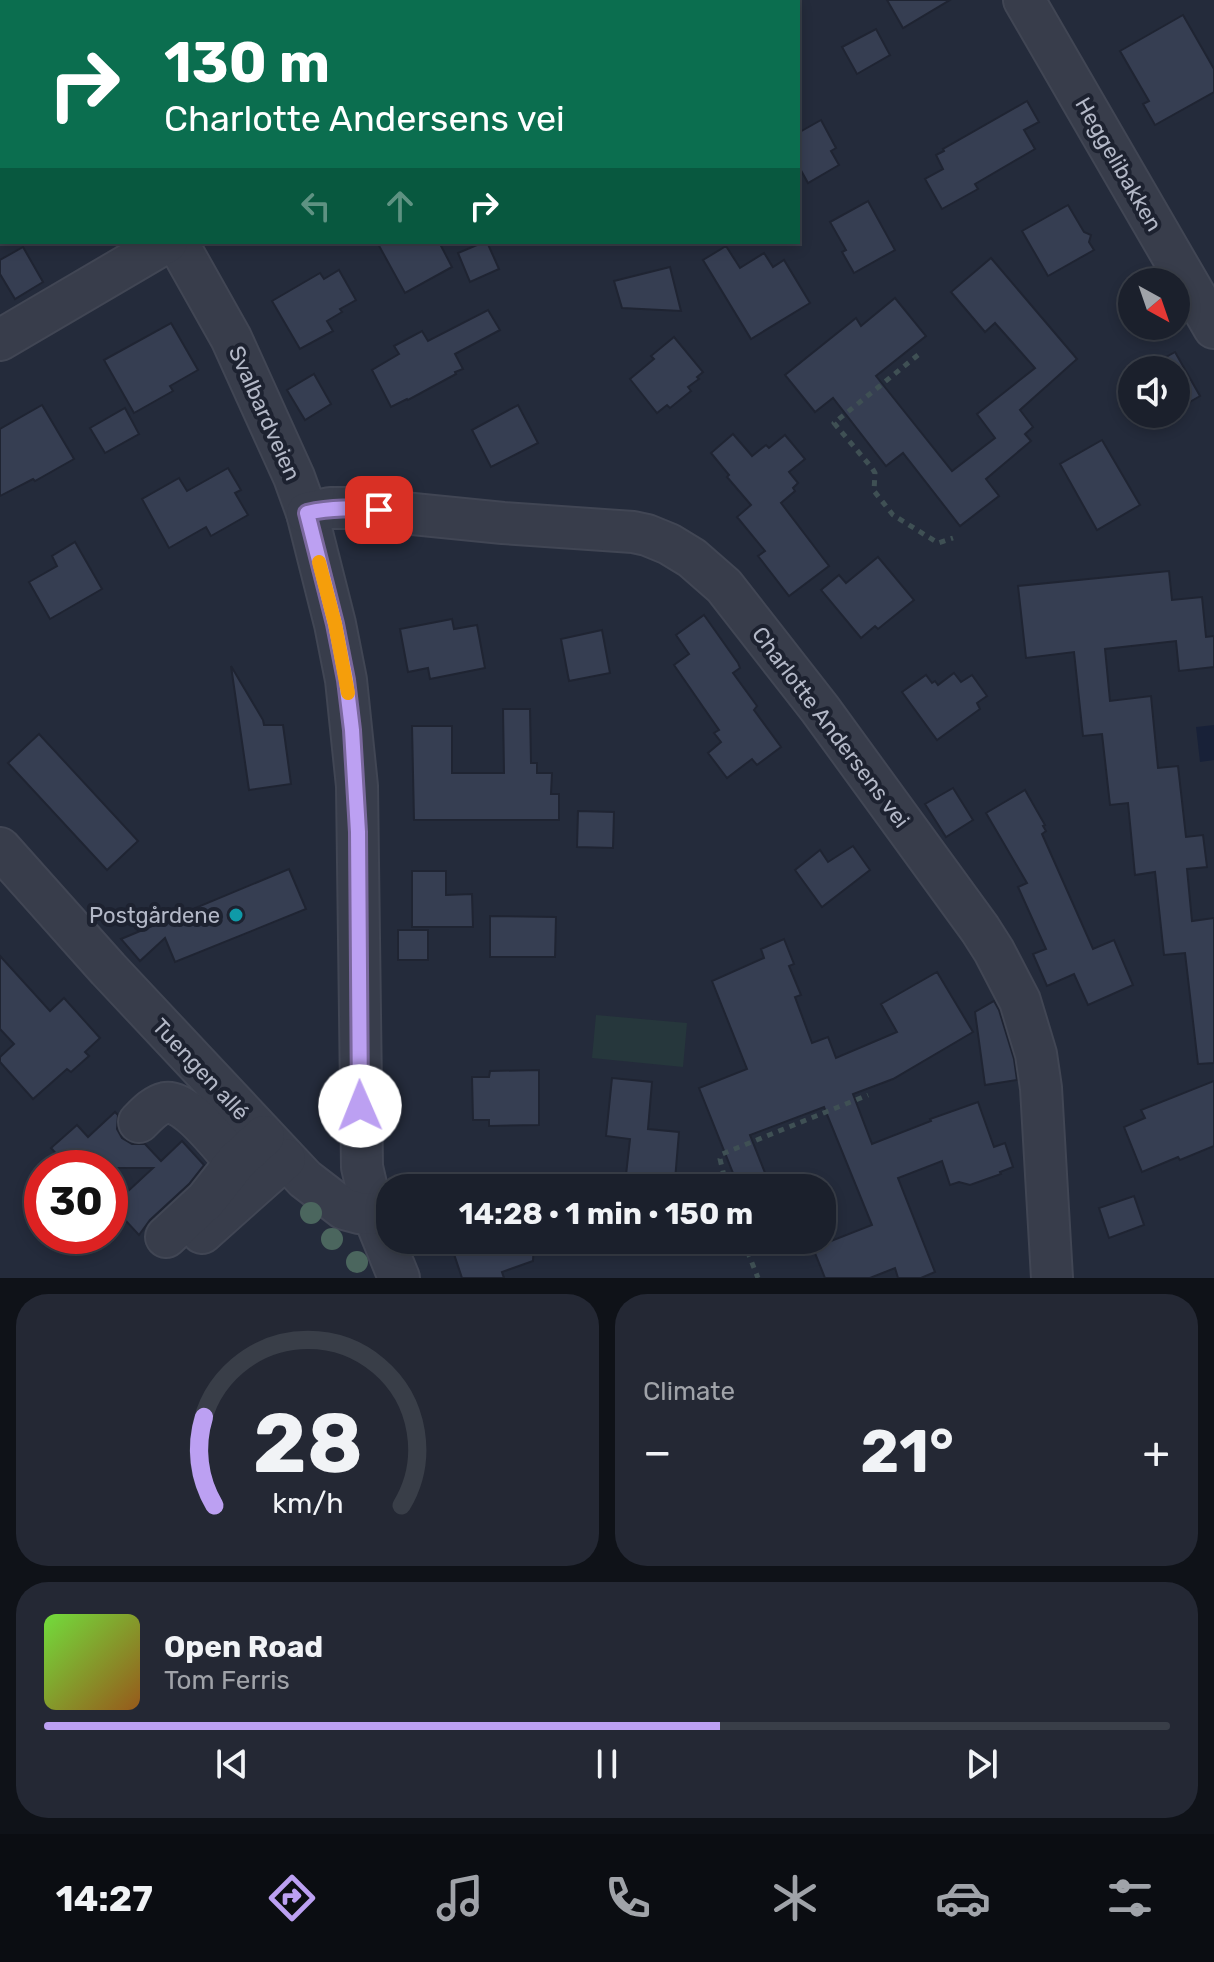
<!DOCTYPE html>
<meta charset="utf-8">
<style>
body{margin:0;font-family:Rubik,sans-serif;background:#242834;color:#f1f3f6;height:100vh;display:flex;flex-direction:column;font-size:30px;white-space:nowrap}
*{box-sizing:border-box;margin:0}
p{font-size:26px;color:#a0a3a9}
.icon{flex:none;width:44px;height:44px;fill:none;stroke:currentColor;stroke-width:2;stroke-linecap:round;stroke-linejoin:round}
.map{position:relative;height:1278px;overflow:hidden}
.side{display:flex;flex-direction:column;gap:16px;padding:16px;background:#0f1218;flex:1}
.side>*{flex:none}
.hud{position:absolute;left:0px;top:0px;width:800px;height:244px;box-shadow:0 4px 12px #0003,0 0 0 2px #393e48;background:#0b6e4f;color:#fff;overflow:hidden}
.needle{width:52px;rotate:140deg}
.buttons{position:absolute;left:1118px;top:268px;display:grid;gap:16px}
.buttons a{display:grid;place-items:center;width:72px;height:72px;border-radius:50%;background:#1b202c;box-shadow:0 4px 12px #0003,0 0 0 2px #393e48;font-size:40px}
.speed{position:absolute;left:24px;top:1150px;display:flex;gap:16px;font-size:40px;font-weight:700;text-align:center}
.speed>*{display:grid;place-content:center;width:104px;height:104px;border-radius:50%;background:#1b202c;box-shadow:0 4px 12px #0003,0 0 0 2px #393e48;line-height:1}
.speed .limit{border:12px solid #d22;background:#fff;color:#111}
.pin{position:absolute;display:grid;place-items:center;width:68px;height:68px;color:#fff;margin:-34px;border-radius:16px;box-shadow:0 4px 12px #0006}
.me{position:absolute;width:88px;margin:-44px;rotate:359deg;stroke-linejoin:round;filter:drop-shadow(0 0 6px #0008)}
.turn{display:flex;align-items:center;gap:28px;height:168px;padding:0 32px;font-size:36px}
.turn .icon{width:104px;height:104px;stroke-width:2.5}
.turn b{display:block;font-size:56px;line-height:68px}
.lanes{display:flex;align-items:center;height:76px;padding:0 32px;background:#0003;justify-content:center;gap:40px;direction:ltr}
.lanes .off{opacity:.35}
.big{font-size:60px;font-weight:700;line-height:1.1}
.side .card{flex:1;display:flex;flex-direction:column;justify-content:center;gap:12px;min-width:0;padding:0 28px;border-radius:32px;background:#242834}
.side .dial{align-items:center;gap:0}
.dial svg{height:208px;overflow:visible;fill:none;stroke:#393e48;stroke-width:7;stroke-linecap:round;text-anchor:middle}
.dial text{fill:#f1f3f6;stroke:none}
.song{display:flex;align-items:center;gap:24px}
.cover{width:96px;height:96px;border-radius:12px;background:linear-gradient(135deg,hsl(100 70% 55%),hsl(30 70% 35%))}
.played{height:8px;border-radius:4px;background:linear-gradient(90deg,#bca0f2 60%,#393e48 60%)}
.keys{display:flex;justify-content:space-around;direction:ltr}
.heat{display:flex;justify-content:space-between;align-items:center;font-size:44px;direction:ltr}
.side .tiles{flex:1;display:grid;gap:16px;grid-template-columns:1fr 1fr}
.card:last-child{grid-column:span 2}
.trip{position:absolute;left:376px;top:1174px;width:460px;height:80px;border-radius:32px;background:#1b202c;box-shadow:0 4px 12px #0003,0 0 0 2px #393e48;font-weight:700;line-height:80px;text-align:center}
.tab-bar{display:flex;height:128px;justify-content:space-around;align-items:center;background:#0b0d12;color:#a0a3a9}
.tab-bar .icon{width:56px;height:56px}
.tab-bar .selected{color:#bca0f2}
.tab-bar b{font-size:36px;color:#f1f3f6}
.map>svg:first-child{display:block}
</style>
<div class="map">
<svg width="1214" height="1278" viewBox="0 0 1214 1278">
<rect width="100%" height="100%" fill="#242b3b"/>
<!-- green -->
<path fill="#26373c" d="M596,1015L687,1023L683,1067L592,1058Z"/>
<!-- water -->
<path fill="#182138" d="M1214,725V760L1200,762L1196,727Z"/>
<!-- building -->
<g fill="#363e52" stroke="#1f2432" stroke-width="2">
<path d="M887,0H950L903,28Z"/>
<path d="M1183,15L1214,69V92L1155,125L1143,104L1149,101L1120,51Z"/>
<path d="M876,29L890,55L857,74L842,47Z"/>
<path d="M1027,101L1039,122L1024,130L1035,149L975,184L978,189L942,209L925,179L943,169L936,155L944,151L943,149Z"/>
<path d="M821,120L836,148L831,151L839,165L808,183L798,165V133Z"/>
<path d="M868,201L895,250L854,273L842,252L846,250L830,222Z"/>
<path d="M1068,205L1084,232L1091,235L1089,242L1094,250L1048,276L1022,231Z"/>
<path d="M377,242H439L452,267L405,293Z"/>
<path d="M484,242H487L499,269L470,282L458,253Z"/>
<path d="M726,246L740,268L764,253L773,267L784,260L810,303L751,339L703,260Z"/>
<path d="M23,247L43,282L15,299L0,274V260Z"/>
<path d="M991,258L1077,359L1020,410L1033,427L1025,434L1031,441L986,479L999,496L960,526L903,453L886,466L833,398L815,412L785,375L856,318L861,326L895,298L926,336L876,376L952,471L995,438L977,414L1035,368L995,323L985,332L951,292Z"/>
<path d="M670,267L681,311L622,308L614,281Z"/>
<path d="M339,270L356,300L340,309L342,312L327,321L333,331L300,349L272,301L320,273L324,279Z"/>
<path d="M488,310L500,330L455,354L463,369L455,372L456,374L408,400L407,399L391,407L372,370L399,354L394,346L422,331L428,341Z"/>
<path d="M171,323L198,370L170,386L173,391L134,413L104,360Z"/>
<path d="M674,337L703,372L697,377L699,379L688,387L691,391L670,408L667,405L657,413L630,379L654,359L651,356Z"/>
<path d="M1175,352L1200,396L1176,410V370H1143Z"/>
<path d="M314,374L331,404L305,420L287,390Z"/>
<path d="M42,405L74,459L35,481L33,479L0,496V429Z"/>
<path d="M518,405L538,443L491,467L472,430Z"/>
<path d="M125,408L139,434L105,453L90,428Z"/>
<path d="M733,434L752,456L766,445L769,448L785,435L805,459L789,472L798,483L793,488L795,491L781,503L829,566L789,596L758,556L765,551L737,517L751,505L727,477L729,475L711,453Z"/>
<path d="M1102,440L1140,505L1097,530L1060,464Z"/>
<path d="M228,468L241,490L235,493L248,515L211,536L206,527L169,548L142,499L179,478L187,491Z"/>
<path d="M75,542L102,589L50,619L29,582L57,566L52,556Z"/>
<path d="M878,557L914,600L878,629L875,626L861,638L821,590L839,575L846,583Z"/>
<path d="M1169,571L1172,600L1202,597L1206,637L1214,636V667L1179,671L1176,641L1105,649L1110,701L1151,696L1158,768L1178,766L1186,837L1203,835L1207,867L1187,869L1192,921L1214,918V1063L1198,1064L1185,953L1164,955L1155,872L1135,875L1128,803L1110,805L1102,734L1083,736L1074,652L1026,658L1018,586Z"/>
<path d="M704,615L738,663L740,668L733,673L757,706L754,710L781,747L757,765L752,759L727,778L708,753L721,742L714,733L719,730L674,665L689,654L676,635Z"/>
<path d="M452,619L454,629L477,625L485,668L430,679L428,668L408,672L400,629Z"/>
<path d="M602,630L610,673L569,681L561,639Z"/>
<path d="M231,666L263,720L264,725H283L291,784L249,790Z"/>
<path d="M954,673L961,682L972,675L987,696L977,703L980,709L937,740L902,692L926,675L932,683L935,681L938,685Z"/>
<path d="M503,709H530L531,763H537V773H552L551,794H559V820H414L412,726H452V773H504Z"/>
<path d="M39,734L138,841L107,870L8,763Z"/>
<path d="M953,788L973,820L946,837L925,804Z"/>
<path d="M1025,790L1045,825L1043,826L1046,831L1042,834L1093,949L1114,940L1133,985L1088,1005L1074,974L1047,986L1033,954L1046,949L1018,887L1027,883L986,813Z"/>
<path d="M578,811L614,812L613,848L577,847Z"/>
<path d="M853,846L870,870L822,907L795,870L820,850L828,862Z"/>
<path d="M289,869L306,909L175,962L165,938L140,961L121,939Z"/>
<path d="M412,871H446V895L472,894L473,927H412Z"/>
<path d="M490,916L556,917L555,957H490Z"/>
<rect x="398" y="930" width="30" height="30"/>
<path d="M784,939L794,964L789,966L801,995L795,997L812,1043L828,1037L836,1058L897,1032L881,1004L937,972L973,1032L893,1079L853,1094L872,1144L931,1121L930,1119L978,1102L994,1147L1005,1143L1013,1167L1000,1172L1001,1174L970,1185L959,1182L950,1185L942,1161L898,1178L935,1272L921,1278H898L895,1268L870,1278H825L813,1248L872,1225L824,1107L750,1135L771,1188H739L699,1088L747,1069L712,981L764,958L761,949Z"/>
<path d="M0,956L50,1011L64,998L100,1038L85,1052L89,1056L71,1072L67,1069L33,1099L0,1062V1057L14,1044L0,1029Z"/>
<path d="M994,1001L999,1010L1014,1059L1017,1080L985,1085L975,1012Z"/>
<path d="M539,1070V1125L489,1126V1120H473L472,1077H489L490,1071Z"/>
<path d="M612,1078L652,1082L648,1129L679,1132L675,1180L626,1175L630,1139L606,1136Z"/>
<path d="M1214,1081V1146L1180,1160L1178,1157L1142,1172L1124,1127L1145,1118L1141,1110Z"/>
<path d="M115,1112L118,1115L117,1129L122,1138L132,1144H145L161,1161L182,1141L204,1165L189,1184L150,1220L139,1235L112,1206L153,1168H69L51,1148L77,1125L88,1137Z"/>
<path d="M1134,1196L1144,1225L1109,1238L1099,1208Z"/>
<path d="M464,1240H534L533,1261L502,1272L504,1278H462L451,1245Z"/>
</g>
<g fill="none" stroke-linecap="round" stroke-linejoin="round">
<defs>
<g id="minor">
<path d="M2,0L4,2"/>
<path d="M1024,0L1214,328"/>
<path d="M583,2L586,0"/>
<path d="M177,242L231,338L294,477L307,513L335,624L346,680L357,786L362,1167L373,1214L399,1278"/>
<path d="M0,340L167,242"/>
<path d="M307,513L330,508H353L503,523L633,532L647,535L669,544L692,558L724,586L820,709L980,929L994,951L1020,1001L1036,1054L1041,1088L1052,1278"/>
<path d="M0,848L108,969L305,1179L344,1209L359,1213L373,1214"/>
<path d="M139,1122C146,1115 155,1105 165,1103C186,1098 222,1148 236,1162"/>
<path d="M202,1233L285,1159"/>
<path d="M166,1237L206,1200L236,1162L264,1136"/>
</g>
</defs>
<!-- minor casing -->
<use href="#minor" stroke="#414654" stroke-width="44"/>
<!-- path -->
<g stroke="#3f5054" stroke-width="5" stroke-dasharray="6 6" stroke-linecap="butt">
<path d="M918,355L834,423L872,468L875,473L874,491L893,515L938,543L953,538"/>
<path d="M727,1188L720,1159L722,1154L868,1095"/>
<path d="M743,1240L758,1278"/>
</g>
<!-- minor -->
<use href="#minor" stroke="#383d4b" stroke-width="40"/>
</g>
<!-- trees -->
<g fill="#4b665e">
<circle cx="311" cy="1213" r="11"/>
<circle cx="332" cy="1239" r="11"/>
<circle cx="357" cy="1262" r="11"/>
</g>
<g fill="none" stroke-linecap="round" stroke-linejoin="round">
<defs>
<path id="route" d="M360,1106L358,832L352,730L346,680L335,624L307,513C332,507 354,508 379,510"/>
</defs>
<!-- route casing -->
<use href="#route" stroke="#7a689d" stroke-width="20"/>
<!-- route -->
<use href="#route" stroke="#bca0f2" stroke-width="14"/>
<!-- slow -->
<path stroke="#f59e0b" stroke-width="14" d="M319,562L335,624L348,693"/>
</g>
<!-- markers -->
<circle fill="#0f9aa8" stroke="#1d2230" stroke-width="3" cx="236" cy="915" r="8"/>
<g text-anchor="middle" stroke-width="8" stroke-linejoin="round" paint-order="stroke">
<!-- street labels -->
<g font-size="22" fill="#b3b8c7" stroke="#1d2230">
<text transform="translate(1119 164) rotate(60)" y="8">Heggelibakken</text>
<text transform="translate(265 413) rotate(66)" y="8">Svalbardveien</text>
<text transform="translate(831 727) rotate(53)" y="8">Charlotte Andersens vei</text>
<text transform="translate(201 1069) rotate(47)" y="8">Tuengen allé</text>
</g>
<!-- poi labels -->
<g font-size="22" fill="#b3b8c7" stroke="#1d2230" text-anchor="end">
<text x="220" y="923">Postgårdene</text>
</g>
</g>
</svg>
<div class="buttons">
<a><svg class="needle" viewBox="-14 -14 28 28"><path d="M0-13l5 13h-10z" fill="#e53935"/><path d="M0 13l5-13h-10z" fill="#a0a3a9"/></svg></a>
<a><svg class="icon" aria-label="sound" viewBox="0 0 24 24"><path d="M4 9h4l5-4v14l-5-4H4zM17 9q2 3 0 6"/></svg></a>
</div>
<div class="speed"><div class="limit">30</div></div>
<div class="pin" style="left:379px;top:510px;background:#d93025"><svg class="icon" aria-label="arrive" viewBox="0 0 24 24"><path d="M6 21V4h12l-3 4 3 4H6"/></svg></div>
<svg class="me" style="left:360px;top:1106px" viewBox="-20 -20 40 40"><circle r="19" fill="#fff"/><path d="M0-13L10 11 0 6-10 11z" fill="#bca0f2"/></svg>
<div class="trip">14:28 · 1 min · 150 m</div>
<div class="hud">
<div class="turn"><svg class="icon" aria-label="right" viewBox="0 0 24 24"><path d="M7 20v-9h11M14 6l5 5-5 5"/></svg><div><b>130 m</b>Charlotte Andersens vei</div></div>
<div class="lanes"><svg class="icon off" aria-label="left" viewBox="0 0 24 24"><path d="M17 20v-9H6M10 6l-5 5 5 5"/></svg><svg class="icon off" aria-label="ahead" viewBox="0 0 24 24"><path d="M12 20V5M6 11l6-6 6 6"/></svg><svg class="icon" aria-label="right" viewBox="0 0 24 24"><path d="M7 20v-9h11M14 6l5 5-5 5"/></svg></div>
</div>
</div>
<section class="side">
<div class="tiles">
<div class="card dial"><svg viewBox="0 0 100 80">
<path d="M14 69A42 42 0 1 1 86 69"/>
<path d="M14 69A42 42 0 0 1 10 35" stroke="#bca0f2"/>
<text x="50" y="56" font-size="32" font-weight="700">28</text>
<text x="50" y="72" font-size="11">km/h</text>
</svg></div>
<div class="card"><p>Climate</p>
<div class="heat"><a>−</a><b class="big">21°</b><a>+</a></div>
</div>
<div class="card">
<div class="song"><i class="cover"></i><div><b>Open Road</b><p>Tom Ferris</p></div></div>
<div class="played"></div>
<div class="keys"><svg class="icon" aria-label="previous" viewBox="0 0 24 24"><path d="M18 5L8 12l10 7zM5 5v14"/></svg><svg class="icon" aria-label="pause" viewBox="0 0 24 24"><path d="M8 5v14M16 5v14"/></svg><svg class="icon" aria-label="next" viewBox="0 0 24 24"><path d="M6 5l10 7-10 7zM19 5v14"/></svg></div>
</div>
</div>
</section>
<nav class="tab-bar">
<b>14:27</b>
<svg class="icon selected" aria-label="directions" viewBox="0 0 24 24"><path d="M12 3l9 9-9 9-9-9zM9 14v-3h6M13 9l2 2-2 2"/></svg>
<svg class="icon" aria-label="music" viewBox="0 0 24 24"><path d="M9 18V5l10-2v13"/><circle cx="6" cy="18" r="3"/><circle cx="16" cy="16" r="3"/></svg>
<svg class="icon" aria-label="phone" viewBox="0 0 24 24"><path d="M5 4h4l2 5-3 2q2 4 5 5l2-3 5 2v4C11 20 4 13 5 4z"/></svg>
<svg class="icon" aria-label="climate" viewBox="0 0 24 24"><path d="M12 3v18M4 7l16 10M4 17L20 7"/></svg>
<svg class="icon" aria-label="car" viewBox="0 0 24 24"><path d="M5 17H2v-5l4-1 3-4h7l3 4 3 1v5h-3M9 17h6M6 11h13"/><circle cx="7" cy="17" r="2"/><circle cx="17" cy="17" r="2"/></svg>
<svg class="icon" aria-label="filters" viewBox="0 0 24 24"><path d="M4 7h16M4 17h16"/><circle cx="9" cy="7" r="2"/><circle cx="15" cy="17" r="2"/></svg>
</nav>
